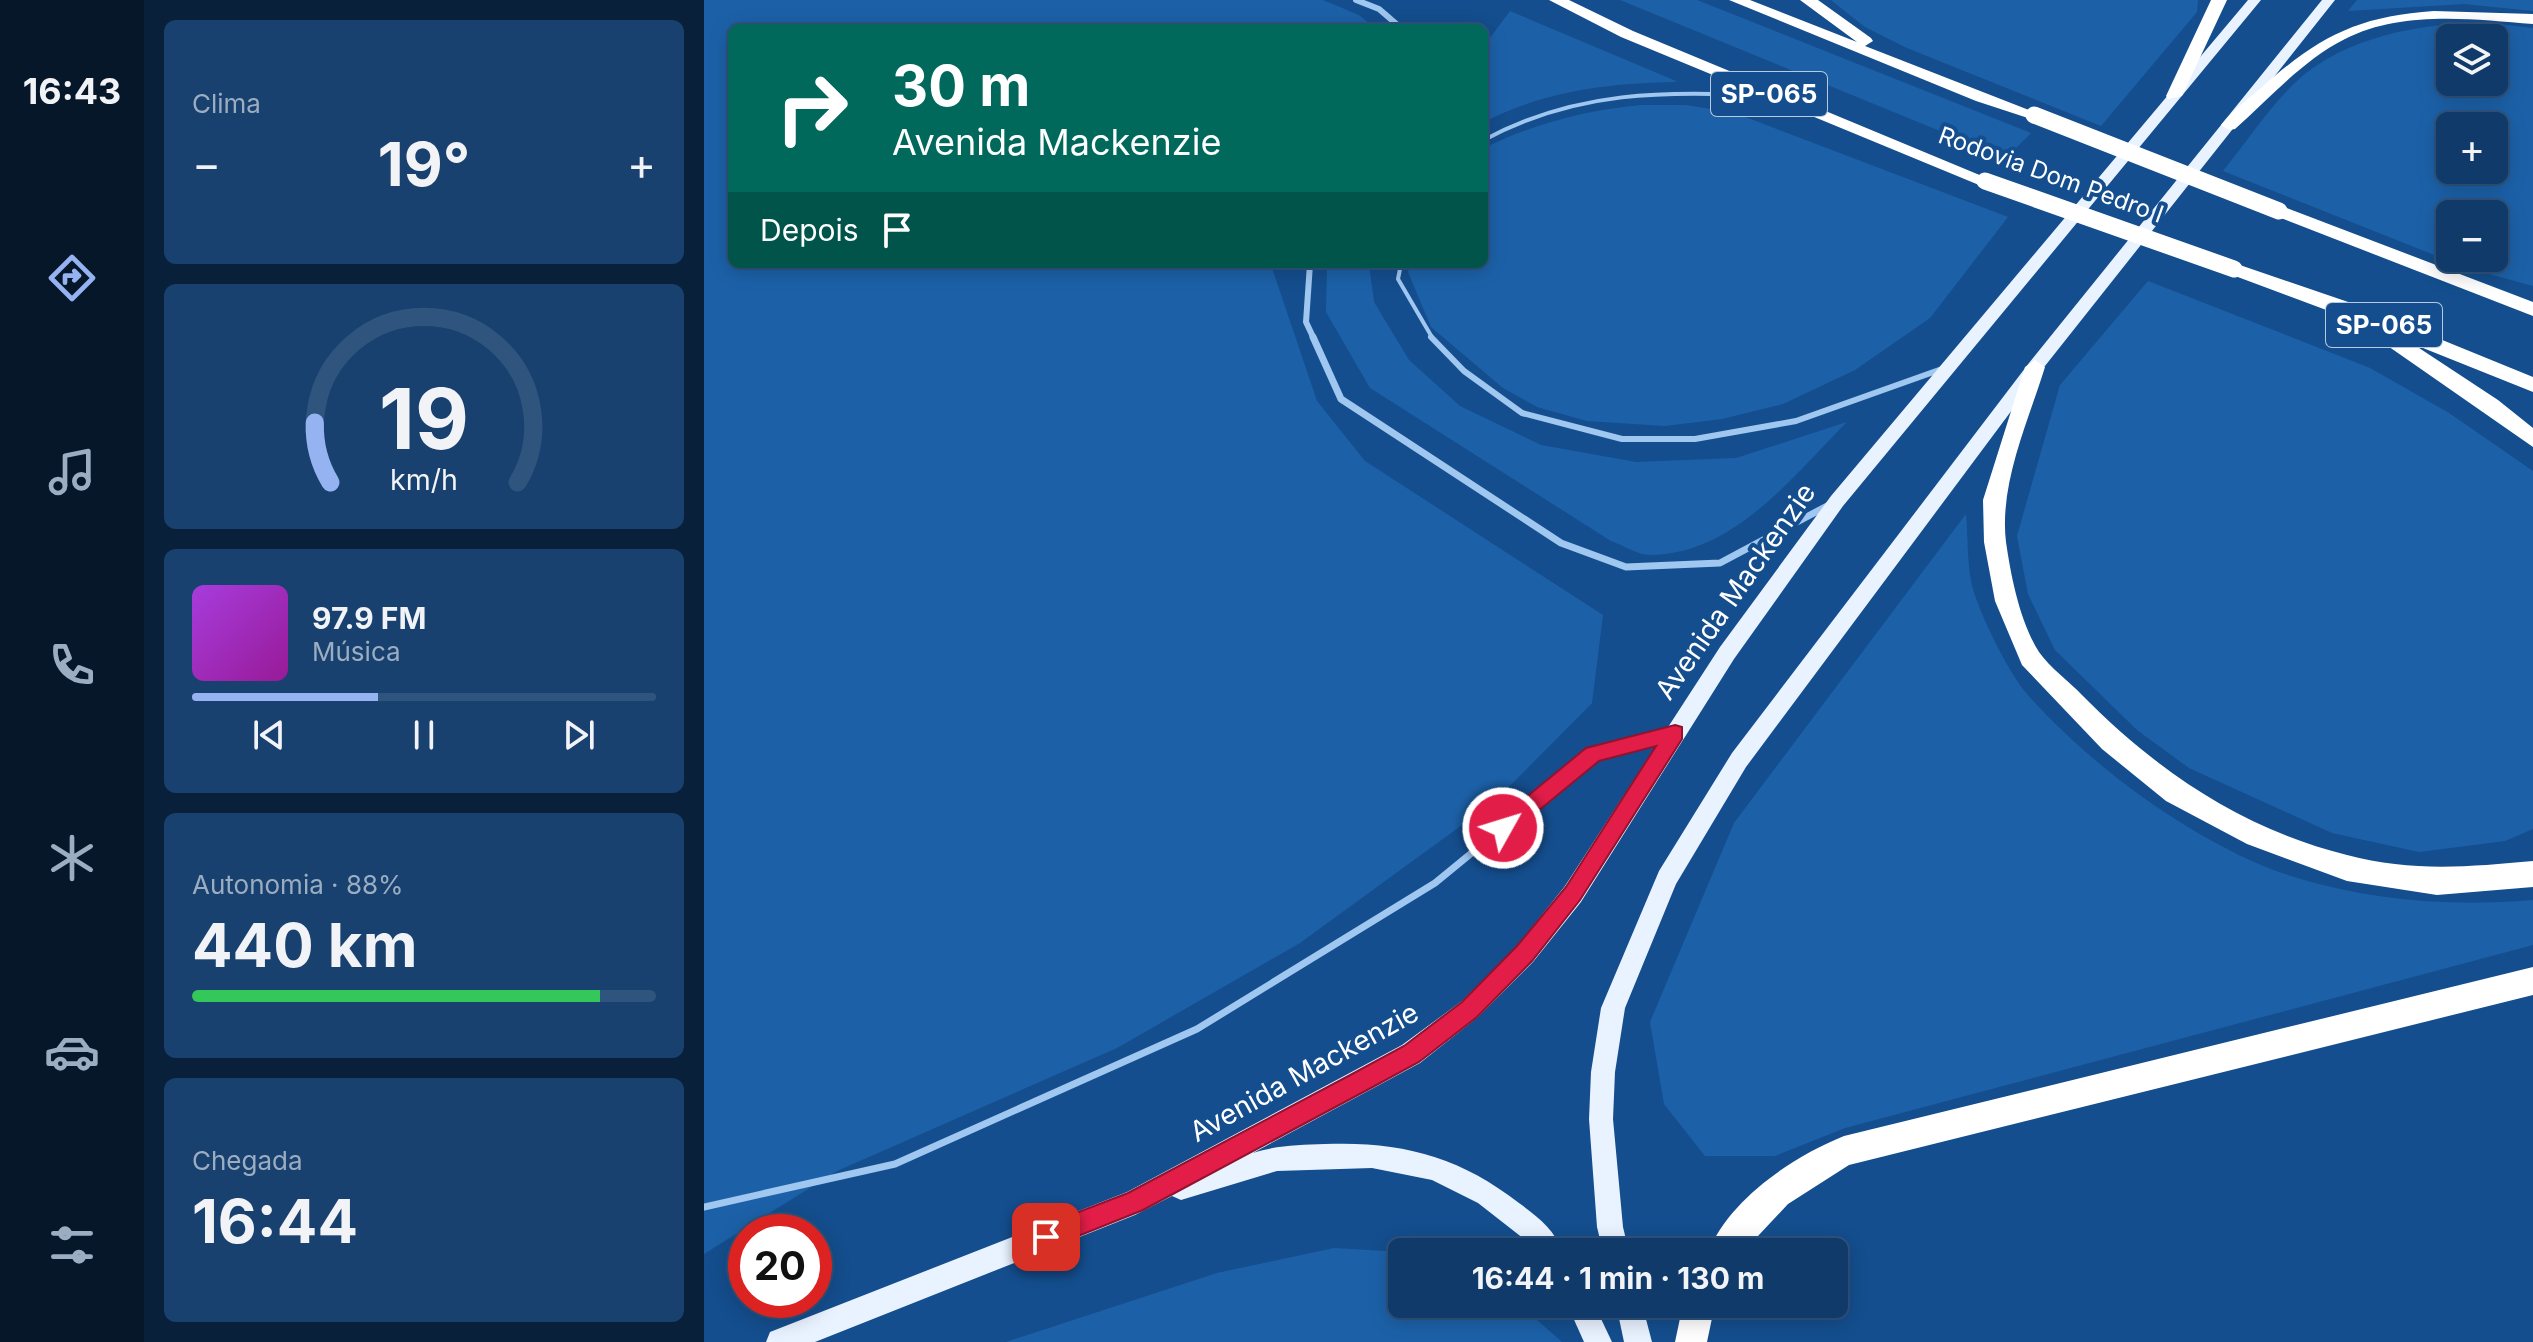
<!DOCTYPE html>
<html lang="pt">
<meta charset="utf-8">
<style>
body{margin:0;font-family:Inter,sans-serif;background:#184170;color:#f1f3f6;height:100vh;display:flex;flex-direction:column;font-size:30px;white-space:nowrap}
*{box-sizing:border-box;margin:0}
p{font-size:26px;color:#9badc1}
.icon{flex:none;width:44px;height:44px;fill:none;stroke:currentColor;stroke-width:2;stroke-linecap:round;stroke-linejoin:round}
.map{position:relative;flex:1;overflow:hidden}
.details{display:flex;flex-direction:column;gap:20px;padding:20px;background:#08203a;width:560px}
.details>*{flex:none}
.top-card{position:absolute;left:24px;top:24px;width:760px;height:244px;border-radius:12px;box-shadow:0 4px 20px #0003,0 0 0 2px #2f547e;background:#00695c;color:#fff;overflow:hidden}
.fabs{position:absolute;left:1732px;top:24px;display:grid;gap:16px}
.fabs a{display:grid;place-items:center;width:72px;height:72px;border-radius:12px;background:#0f3a6a;box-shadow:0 4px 20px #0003,0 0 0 2px #2f547e;font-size:40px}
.speed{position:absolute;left:24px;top:1214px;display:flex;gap:16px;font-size:40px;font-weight:700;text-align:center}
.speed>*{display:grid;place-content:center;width:104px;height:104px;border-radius:50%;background:#0f3a6a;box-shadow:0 4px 20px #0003,0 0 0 2px #2f547e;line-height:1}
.speed .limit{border:12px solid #d22;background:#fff;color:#111}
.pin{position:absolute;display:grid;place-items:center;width:68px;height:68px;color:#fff;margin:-34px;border-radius:16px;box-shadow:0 4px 12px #0006}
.me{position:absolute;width:88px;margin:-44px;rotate:51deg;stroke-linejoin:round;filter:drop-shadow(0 0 6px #0008)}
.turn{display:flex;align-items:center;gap:28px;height:168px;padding:0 32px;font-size:36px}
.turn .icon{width:104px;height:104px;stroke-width:2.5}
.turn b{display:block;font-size:56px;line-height:68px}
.then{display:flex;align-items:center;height:76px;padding:0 32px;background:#0003;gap:16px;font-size:30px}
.big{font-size:60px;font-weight:700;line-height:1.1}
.details .widget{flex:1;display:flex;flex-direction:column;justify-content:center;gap:12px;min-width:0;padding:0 28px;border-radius:12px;background:#184170}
.details .dial{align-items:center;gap:0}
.dial svg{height:208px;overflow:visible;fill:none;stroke:#2f547e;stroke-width:7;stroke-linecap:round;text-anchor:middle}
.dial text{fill:#f1f3f6;stroke:none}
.song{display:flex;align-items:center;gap:24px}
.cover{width:96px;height:96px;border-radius:12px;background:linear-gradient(135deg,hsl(280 70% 55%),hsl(300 70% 35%))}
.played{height:8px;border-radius:4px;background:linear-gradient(90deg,#95b2f1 40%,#2f547e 40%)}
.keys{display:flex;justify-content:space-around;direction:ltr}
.heat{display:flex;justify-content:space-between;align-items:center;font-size:44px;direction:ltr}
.charge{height:12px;border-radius:6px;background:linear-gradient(90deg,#34c759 88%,#2f547e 0)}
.trip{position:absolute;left:684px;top:1238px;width:460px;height:80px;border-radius:12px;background:#0f3a6a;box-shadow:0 4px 20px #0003,0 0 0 2px #2f547e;font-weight:700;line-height:80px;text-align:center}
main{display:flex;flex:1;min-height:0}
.tabs{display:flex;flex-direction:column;width:144px;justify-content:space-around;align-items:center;background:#06172a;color:#9badc1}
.tabs .icon{width:56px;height:56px}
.tabs .on{color:#95b2f1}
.tabs b{font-size:36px;color:#f1f3f6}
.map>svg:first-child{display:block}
</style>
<main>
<nav class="tabs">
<b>16:43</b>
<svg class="icon on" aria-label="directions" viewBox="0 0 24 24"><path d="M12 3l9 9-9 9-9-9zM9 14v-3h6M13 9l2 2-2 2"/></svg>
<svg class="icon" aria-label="music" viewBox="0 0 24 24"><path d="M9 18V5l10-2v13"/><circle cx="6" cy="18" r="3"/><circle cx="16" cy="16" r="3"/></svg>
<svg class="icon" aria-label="phone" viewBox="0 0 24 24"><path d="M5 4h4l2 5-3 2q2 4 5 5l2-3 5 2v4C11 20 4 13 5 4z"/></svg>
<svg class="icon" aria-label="climate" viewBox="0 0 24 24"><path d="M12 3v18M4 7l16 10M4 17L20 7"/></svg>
<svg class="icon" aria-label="car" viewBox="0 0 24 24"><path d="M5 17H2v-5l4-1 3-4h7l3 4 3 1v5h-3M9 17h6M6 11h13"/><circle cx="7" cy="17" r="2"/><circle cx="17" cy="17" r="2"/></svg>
<svg class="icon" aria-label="filters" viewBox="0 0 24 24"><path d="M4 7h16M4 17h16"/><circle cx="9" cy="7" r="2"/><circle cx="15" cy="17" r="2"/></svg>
</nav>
<section class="details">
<div class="widget"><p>Clima</p>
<div class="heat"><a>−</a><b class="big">19°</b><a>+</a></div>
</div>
<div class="widget dial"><svg viewBox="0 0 100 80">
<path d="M14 69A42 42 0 1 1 86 69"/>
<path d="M14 69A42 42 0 0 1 8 46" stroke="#95b2f1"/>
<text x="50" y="56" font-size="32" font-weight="700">19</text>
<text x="50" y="72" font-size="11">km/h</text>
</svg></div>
<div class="widget">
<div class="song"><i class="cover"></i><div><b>97.9 FM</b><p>Música</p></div></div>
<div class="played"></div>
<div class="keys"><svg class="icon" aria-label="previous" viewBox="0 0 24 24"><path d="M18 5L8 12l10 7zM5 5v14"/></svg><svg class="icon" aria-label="pause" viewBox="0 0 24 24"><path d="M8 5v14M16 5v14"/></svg><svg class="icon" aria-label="next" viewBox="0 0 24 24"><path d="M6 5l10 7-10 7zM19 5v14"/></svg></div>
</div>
<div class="widget"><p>Autonomia · 88%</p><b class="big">440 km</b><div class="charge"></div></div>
<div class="widget"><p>Chegada</p><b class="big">16:44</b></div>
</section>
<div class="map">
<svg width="1829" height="1342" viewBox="0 0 1829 1342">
<rect width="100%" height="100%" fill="#144e8e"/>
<!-- green -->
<g fill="#1c61a8" fill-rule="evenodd">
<path d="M0,0H619L655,15L671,28H28V264H570L568,268L613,401L661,461L899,615L888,703L791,801L596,943L413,1048L133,1171L0,1254Z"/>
<path d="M916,0H993L1327,133L1302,158Z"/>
<path d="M1127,0H1494L1493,12L1397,126L1203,48L1161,27Z"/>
<path d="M1653,0H1829V11L1760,4L1644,11Z"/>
<path d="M806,11L972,81V82C904,83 841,91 780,122V46Z"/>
<path d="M1777,22L1829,28V286L1763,268L1519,171C1543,142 1566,106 1593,81C1640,37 1716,24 1777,22ZM1746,38H1790V82H1746ZM1746,126H1790V170H1746ZM1746,214H1790V258H1746Z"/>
<path d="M937,105H982L1031,113L1304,217L1226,318L1151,370L1079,404L1018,419L961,426L883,421L833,407L799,388L727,327L704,272L706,264H780V149L784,146C834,123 882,110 937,105Z"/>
<path d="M623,264H665L670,302L705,360L756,406L837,445L932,462L1032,458L1143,422C1089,476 1031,553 948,555C935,556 919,545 907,541L666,388L622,312Z"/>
<path d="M1444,281L1666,368L1745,413L1829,471V829L1801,841L1715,852L1628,833L1485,768L1433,730L1351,650L1324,594L1313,536L1356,385Z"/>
<path d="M1262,514C1264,537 1263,564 1268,586C1276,615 1304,672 1323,694C1387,767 1497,848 1590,877C1668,901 1748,907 1829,900V945L1141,1128L1071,1156H1001L960,1104L946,1022L1030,823Z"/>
<path d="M630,1248L698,1252V1304H815L858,1342H302L513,1273Z"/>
</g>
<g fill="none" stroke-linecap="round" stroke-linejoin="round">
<!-- lane-far2 -->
<g stroke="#9fc7f0" stroke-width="4">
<path d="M780,140C870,91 963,90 1063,96"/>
<path d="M697,264L694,279L729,339"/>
</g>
<!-- lane-far1 -->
<g stroke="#9fc7f0" stroke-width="6">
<path d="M727,337L760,371L818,413L918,439H991L1092,421L1238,369"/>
<path d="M862,776L889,754L965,735"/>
</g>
<!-- lane -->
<path stroke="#9fc7f0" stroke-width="7" d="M0,1207L191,1164L493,1029L731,883L864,774"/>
<!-- street-far1 -->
<g stroke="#9fc7f0" stroke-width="6">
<path d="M652,0L675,9L697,28"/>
<path d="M606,264L602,322L610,339"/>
</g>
<!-- street -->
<path stroke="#9fc7f0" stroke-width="7" d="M609,337L637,399L857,543L922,567L1016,563L1125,505"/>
<!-- primary -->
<g fill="#e9f2ff" fill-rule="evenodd">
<path d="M1544,0H1557L1139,506L1030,659L877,902L829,962L774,1017L716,1063L549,1153C573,1145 596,1145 621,1144C696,1141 755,1156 815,1203C834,1217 850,1229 859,1252H830L824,1242L774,1203L728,1180L668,1168L573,1171L477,1200L468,1196L431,1215L111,1342H62L66,1332L423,1192L698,1045L758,1001L813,946L861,886L1016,647L1127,496Z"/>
<path d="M1618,0H1631L1337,371L1042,767L972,884L921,1008L911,1072L909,1119L919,1227L925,1252H899L893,1227L885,1119L887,1072L897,1008L955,871L1028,753L1325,363Z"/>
<path d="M863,1304H890L908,1342H880Z"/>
<path d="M912,1304H938L948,1342H920Z"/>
</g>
<!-- highway -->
<g fill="#fff" fill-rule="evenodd">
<path d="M845,0H865L929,31L1290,181L1287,185H1275L917,37Z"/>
<path d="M1025,0H1046L1153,42L1096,0H1114L1167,38L1169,41L1161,46L1338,115L1330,120L1272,101Z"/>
<path d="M1507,0H1523L1478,96L1464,99L1462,96Z"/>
<path d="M1730,11L1829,14V24C1768,19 1697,10 1641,39C1599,60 1566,98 1531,129L1525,130L1517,125C1528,111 1544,99 1558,87C1614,37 1654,16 1730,11Z"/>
<path d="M1575,205L1829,302V316L1569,215V207Z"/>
<path d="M1530,263L1650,304L1829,377V392L1709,344L1794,400L1829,428V447L1681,344L1678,339L1684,333L1523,273V265Z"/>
<path d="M1331,360L1341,367C1324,422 1295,484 1302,542C1307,577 1316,622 1335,652C1346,668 1365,681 1378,695C1453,771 1538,829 1643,855C1707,872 1764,867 1829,861V887L1733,895L1643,881L1543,844L1462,801L1398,749L1318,665L1291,601L1280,542L1279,500L1321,367Z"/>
<path d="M1829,967V995L1145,1165L1084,1204L1039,1252H1004C1026,1199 1088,1157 1140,1136Z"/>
<path d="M979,1304H1011L1003,1342H971Z"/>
</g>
<!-- highway-bridge -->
<g stroke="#fff" stroke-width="17">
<path d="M1330,115L1575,211"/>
<path d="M1281,181L1530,269"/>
</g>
</g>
<!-- route -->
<path fill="#e11d48" stroke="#92132f" stroke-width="2" d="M971,725L978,727V739L876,900L828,961L773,1017L715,1062L665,1089L439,1210L342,1249L333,1245L330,1237L333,1228L424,1193L650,1073L700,1046L758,1002L813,946L862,887L952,746L895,761L806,834H792L789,828L792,822L882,748Z"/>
<g text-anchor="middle" stroke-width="8" stroke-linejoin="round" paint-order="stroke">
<!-- far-street labels -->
<g font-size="24" fill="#fff" stroke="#144e8e">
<text transform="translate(1347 175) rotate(20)" y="8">Rodovia Dom Pedro I</text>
</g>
<!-- shield labels -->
<g fill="#144e8e" stroke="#b8cadd" stroke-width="2">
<rect x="1007" y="72" width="116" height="44" rx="6"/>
<rect x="1622" y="303" width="116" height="44" rx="6"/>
</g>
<g font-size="26" font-weight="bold" fill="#fff">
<text x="1065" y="103">SP-065</text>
<text x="1680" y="334">SP-065</text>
</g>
<!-- street labels -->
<g font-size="28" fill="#fff" stroke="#144e8e">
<text transform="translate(1031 591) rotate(-55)" y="10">Avenida Mackenzie</text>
<text transform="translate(600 1072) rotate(-29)" y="10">Avenida Mackenzie</text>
</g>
</g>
</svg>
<div class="fabs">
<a><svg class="icon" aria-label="layers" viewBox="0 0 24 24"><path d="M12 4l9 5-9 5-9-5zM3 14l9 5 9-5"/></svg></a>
<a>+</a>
<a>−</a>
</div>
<div class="speed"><div class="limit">20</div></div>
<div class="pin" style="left:342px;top:1237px;background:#d93025"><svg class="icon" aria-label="arrive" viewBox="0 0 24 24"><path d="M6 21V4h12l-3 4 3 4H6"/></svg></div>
<svg class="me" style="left:799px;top:828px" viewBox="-20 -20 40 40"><circle r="17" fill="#e11d48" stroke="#fff" stroke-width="3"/><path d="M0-11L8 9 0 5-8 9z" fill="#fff"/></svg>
<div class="trip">16:44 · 1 min · 130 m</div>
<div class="top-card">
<div class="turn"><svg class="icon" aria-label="right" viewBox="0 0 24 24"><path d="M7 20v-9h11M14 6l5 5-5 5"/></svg><div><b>30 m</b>Avenida Mackenzie</div></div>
<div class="then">Depois<svg class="icon" aria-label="arrive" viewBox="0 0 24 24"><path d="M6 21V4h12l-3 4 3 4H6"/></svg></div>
</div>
</div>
</main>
